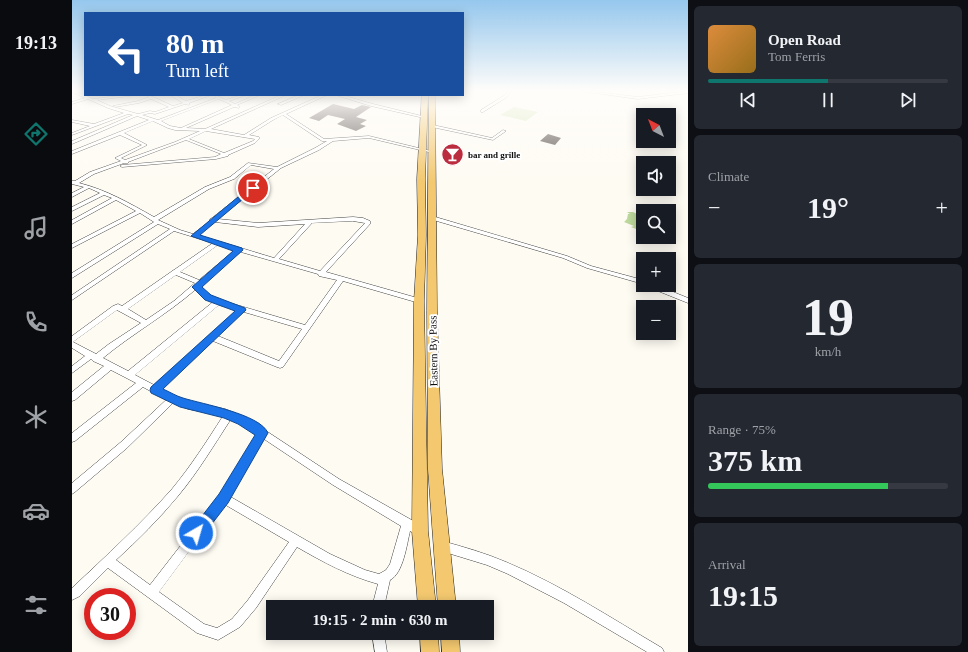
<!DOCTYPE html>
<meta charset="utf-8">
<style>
body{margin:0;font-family:Georgia,serif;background:#242831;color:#f1f3f6;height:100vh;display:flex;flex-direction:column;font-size:15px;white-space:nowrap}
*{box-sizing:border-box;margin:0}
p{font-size:13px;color:#9ea1a6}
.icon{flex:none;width:22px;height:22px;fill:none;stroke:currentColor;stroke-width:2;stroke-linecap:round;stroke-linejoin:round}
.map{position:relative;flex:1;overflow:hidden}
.side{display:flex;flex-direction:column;gap:6px;padding:6px;background:#0d0f14;width:280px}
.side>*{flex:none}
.top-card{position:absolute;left:12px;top:12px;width:380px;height:84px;border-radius:0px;box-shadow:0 2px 10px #0003;background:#1a4fa0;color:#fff;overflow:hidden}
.needle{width:26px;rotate:318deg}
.fabs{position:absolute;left:564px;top:108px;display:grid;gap:8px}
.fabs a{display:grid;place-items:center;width:40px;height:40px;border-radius:0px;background:#171b24;box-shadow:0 2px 10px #0003;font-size:20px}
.speed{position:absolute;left:12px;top:588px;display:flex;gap:8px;font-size:20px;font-weight:700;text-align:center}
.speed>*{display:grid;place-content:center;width:52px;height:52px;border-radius:50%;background:#171b24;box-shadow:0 2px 10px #0003;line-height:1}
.speed .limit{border:6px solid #d22;background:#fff;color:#111}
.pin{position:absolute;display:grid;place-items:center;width:34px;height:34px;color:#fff;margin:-17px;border:2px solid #fff;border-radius:50%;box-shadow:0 1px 4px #0007}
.me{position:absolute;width:44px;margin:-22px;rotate:38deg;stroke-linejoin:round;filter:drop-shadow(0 0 3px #0008)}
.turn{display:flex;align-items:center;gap:14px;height:84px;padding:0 16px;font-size:18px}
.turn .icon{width:52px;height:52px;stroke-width:2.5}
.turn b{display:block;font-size:28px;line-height:34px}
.big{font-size:30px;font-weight:600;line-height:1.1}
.side .card{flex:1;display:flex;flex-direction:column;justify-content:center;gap:6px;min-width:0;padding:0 14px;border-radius:6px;background:#242831}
.side .dial{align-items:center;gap:0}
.dial b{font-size:52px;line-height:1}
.song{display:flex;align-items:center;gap:12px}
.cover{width:48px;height:48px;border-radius:6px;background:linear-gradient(135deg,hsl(30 70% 55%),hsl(40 70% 35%))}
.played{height:4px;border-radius:2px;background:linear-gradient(90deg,#0f766e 50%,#363941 50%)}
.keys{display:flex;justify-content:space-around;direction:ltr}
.heat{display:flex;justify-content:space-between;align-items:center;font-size:22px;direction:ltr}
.charge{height:6px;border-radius:3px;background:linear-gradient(90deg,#34c759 75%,#363941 0)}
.trip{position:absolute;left:194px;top:600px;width:228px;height:40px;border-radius:0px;background:#171b24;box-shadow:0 2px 10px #0003;font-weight:600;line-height:40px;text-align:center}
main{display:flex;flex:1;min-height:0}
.dock{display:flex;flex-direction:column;width:72px;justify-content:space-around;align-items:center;background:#090b0e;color:#9ea1a6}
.dock .icon{width:28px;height:28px}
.dock .selected{color:#0f766e}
.dock b{font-size:18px;color:#f1f3f6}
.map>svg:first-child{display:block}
</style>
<main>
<nav class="dock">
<b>19:13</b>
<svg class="icon selected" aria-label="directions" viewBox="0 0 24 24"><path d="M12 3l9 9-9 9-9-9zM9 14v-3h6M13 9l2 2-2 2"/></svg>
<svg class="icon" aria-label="music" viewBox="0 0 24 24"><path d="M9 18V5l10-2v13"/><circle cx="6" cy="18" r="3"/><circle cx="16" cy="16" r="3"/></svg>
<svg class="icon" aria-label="phone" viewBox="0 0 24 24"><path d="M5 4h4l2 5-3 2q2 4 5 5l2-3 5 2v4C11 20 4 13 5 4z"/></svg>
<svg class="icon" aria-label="climate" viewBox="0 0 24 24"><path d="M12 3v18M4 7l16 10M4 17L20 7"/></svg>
<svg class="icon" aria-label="car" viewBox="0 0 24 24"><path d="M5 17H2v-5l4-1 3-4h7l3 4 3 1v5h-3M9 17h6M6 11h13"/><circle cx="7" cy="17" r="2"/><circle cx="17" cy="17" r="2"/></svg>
<svg class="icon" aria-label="filters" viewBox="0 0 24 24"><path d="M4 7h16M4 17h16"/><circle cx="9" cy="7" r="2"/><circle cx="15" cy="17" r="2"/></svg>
</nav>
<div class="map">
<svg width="616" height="652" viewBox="0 0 616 652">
<rect width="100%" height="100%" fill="#fefbf3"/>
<!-- green -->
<path fill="#d7e8bd" d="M442,107L466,112L454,121L428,115Z"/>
<!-- forest -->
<path fill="#bdd99d" d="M555,212H561L571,217V237H583L575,240L568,234L569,231L559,227L562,226L552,222L555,219L556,214H558Z"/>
<!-- building -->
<g fill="#58504c">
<path d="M261,104L282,109L290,105L299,107L284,117L295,120L288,124L294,126L284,131L265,124L273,119L256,115L247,121L237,118Z"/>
<path d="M476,134L489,138L483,145L468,141Z"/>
</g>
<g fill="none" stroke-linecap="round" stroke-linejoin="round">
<defs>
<g id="street">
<path d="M0,91H3L21,99L54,95H65L25,100L38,106L66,114L78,111L83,112L97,107L79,99L67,103L43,107L41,106L66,101L77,97L74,95C79,95 94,103 101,106L111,103L98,95H103L114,101L134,95H139L117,103V105L113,104L83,114L78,113L70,115L86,120L144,98L143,97L145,96L154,100L169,95H174L157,101L163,104L183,95H188L165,105L167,106V108L162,107L114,128L133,129L209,95H214L139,129L172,135L199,118L250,95H255L214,114L252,139L297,136L363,152L361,153L297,138L261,141L247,150L209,168L146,219L186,223L281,217L291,218L298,221V224L254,272L349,299L350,301L349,303H347L271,281L211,367L208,368L205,367L141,341L89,389L103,396L116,401L153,409L173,417L267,479L352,527L353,531L352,535L348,536L338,531C335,544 331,574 318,580L312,607H300L306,584C277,576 251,562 225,547L184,608L168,627L146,640L125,633L36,568L8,596L0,600V588C34,556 69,524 100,489C119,466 135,441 151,416L116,409L101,403L55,448L3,492L0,494V483L49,442L94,400L71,387L3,441L0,442V433L64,383L39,370L3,400L0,401V392L32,366L21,361L19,359L0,373V366L13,356L0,348V336L41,306L46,304L50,306L99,272L100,271L102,270L141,243L102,231L0,300V295L98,229L86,224L0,278V273L82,222L68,213L0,248V244L64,211L44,200L0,224V220L40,198L32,195L0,211V207L28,193L17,188L0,197V193L12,187L0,184V181H3L18,172L49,161L43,158L70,145L48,135L0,154V151L77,120L65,116L0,144V141L61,115L56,114L0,135V133L18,126L0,122V120L22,124L52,113L36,108L16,99L0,104V102L13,98L0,92ZM147,99L160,105L109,128L98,126L89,121ZM211,115L250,141H255L243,148L205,167L176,163L158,177L133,187L82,217C57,203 35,190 7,183L22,174L52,163H56V162L114,140L149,154L143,157L50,165L48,166L50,167L144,159L156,156V155L183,143L188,138L187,137L177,135L201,120ZM81,121L96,128L103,130L128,131L103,142L53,160L49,158L75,145L52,133ZM134,131L183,139L181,141L152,153L117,139ZM179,165L202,169L140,218L138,219V221L121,234L108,230L86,220L137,189L162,179ZM281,221L293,223L248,271L207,259L240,223ZM143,222L186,227L233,224L202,258L126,235ZM146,245L163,250L127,280L108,272ZM169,252L246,274L247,276L265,280L233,325L148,300L136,294L128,287ZM104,275L123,283L102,301L74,320L56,309ZM123,290L132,298L141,302L56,371L31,358C60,334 94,315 123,290ZM147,305L165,310L82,385L63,375ZM45,310L69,323L37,344L24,354L1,342ZM172,312L230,329L207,361L146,336ZM159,419L167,423L185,435L148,495L78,585L44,560C66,540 87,519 106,496C126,472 142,445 159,419ZM192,439L261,485L329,526L318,564L314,570L307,574L293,570L258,554L157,496ZM152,504L217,542L176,600L160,619L145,628L132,624L87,592Z"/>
<path d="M436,91H439L435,97L411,112H409V110L433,95Z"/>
<path d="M509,91H516L566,97L616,91V93L566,99Z"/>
<path d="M227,95H232L209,105L206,104Z"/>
<path d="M264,95H270L301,104L354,117L352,118L299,106Z"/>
<path d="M361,125L420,138L431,130L434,131L421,140L360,127V125Z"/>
<path d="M360,216L495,256L519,266L571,280V284L515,268L491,258L358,219V217Z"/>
<path d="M575,285H584L616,298V303L576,287Z"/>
<path d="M370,541C392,547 413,553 434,562C489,585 539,618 590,648L592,652H575L492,603L436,574L415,565L366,550L365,546L366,542Z"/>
<path d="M300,633H312L315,652H303Z"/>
</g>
<g id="primary">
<path d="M350,95H356L353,179L354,235L352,301L356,531L364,607H346L340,531L342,301L346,235L345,179Z"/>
<path d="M357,95H363L365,311L370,469L384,607H366L356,469L355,311Z"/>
<path d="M348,633H366L367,652H349Z"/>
<path d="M369,633H387L388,652H370Z"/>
</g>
</defs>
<!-- street casing -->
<use href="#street" stroke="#434343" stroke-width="1"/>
<!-- primary casing -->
<use href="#primary" stroke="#212121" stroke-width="1"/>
<!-- street -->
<use href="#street" fill="#fff" fill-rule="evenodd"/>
<!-- primary -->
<use href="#primary" fill="#f3c86f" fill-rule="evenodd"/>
</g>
<!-- sky -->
<linearGradient id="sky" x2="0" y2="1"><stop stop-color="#95c7ed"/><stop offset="0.5" stop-color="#fffdfa"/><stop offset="1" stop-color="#fffdfa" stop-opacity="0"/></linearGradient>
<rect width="616" height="182" fill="url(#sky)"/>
<!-- route -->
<path fill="#1a73e8" stroke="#114b97" d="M178,187L184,188L128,235L170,248L171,250L130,287L139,295L173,308L174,310L91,389C98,392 104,396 111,398C130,404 188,414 196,433L156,503L129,538L124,540L120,538L118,533L120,529L147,494L183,435L166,424L152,418L108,407L79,393L78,390L79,387L163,311L133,300L120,287L161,251L119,236Z"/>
<!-- icons -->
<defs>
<symbol id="bar-disc" viewBox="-11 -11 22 22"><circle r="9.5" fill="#bb2c3f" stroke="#fff"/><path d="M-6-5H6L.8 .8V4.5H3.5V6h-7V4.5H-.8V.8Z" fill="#fff"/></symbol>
</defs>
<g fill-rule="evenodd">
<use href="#bar-disc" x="368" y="142" width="25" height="25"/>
</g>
<g text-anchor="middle" stroke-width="4" stroke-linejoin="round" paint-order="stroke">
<!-- far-poi labels -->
<g font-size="9" font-weight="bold" fill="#101010" stroke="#fff" text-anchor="start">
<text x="396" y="158">bar and grille</text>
</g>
<!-- street labels -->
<g font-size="11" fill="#101010" stroke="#fff">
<text transform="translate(361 351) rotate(-91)" y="4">Eastern By Pass</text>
</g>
</g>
</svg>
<div class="fabs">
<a><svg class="needle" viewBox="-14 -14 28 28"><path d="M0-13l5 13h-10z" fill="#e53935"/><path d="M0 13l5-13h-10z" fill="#9ea1a6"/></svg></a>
<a><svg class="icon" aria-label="sound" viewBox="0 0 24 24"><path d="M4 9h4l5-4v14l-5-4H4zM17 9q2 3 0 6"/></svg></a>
<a><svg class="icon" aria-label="search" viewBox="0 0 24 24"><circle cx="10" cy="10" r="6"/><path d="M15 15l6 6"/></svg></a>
<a>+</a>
<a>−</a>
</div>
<div class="speed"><div class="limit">30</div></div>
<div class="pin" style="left:181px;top:188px;background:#d93025"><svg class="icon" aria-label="arrive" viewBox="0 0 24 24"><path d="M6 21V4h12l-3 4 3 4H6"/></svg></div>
<svg class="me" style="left:124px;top:533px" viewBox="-20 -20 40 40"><circle r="17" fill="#1a73e8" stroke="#fff" stroke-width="3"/><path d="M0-11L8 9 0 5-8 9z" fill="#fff"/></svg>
<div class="trip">19:15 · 2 min · 630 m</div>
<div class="top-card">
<div class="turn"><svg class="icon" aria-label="left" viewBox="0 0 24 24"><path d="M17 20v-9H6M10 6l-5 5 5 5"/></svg><div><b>80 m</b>Turn left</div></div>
</div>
</div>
<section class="side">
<div class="card">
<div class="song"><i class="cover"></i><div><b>Open Road</b><p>Tom Ferris</p></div></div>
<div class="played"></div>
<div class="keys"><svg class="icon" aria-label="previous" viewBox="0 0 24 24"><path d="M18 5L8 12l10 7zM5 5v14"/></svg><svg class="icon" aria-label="pause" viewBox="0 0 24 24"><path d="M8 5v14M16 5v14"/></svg><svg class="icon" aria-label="next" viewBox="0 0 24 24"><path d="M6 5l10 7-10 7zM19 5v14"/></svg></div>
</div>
<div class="card"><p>Climate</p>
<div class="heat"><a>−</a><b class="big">19°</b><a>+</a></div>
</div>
<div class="card dial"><b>19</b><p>km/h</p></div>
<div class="card"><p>Range · 75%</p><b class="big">375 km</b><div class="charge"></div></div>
<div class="card"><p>Arrival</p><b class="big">19:15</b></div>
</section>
</main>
